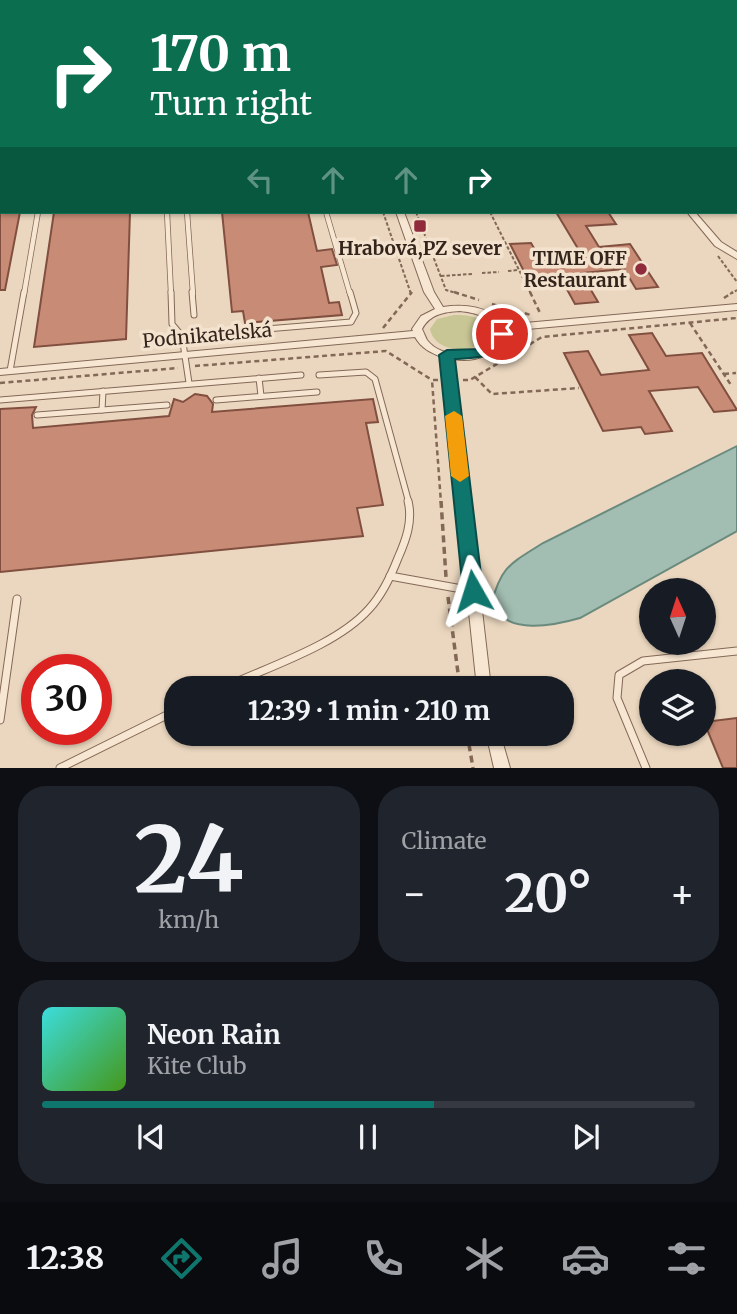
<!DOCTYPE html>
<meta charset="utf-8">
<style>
body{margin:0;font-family:Merriweather,serif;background:#20242c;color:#f1f3f6;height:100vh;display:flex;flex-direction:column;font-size:26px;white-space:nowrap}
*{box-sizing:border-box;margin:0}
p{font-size:23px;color:#9ea1a6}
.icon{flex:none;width:38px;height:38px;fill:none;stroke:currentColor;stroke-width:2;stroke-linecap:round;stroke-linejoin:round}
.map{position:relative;height:768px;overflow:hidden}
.side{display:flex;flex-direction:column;gap:18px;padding:18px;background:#0d0f14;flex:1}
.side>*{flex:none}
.hud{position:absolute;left:0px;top:0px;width:738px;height:214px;box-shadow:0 2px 5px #0004;background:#0b6e4f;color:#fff;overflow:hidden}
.needle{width:46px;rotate:357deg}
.controls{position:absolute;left:639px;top:578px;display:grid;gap:14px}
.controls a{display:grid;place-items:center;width:77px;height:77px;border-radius:50%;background:#171b24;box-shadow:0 2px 5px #0004;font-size:35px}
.speed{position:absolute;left:21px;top:654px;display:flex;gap:14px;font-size:35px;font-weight:700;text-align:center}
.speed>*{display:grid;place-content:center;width:91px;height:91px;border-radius:50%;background:#171b24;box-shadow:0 2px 5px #0004;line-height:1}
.speed .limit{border:10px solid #d22;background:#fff;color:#111}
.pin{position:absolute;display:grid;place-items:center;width:60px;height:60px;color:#fff;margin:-30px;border:4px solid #fff;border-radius:50%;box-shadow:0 2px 7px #0007}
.me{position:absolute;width:77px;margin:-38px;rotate:354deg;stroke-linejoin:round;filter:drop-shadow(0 0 5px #0008)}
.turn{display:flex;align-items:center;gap:24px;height:147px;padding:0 35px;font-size:32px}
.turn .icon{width:91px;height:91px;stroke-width:2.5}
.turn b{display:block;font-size:49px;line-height:60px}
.lanes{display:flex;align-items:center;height:66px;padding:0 35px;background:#0003;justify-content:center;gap:35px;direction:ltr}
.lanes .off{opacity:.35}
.big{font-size:52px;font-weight:700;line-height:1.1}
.side .tile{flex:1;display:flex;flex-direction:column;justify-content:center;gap:10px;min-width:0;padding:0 24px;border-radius:28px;background:#20242c}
.side .dial{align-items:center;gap:0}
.dial b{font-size:91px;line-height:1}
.song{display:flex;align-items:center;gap:21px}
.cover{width:84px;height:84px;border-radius:10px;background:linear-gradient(135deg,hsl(180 70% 55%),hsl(100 70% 35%))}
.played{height:7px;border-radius:4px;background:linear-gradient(90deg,#0f766e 60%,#363941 60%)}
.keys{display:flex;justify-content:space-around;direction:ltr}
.heat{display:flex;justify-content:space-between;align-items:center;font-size:38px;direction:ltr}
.side .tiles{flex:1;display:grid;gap:18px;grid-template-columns:1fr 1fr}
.tile:last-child{grid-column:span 2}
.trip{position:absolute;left:164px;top:676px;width:410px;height:70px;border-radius:28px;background:#171b24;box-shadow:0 2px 5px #0004;font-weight:700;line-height:70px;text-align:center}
.tab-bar{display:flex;height:112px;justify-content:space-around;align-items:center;background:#090b0e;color:#9ea1a6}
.tab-bar .icon{width:49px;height:49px}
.tab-bar .current{color:#0f766e}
.tab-bar b{font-size:32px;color:#f1f3f6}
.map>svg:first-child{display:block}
</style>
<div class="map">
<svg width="737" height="768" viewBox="0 0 737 768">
<rect width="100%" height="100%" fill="#ebd7bf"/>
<!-- green -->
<g fill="#c8c694">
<path d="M349,0H638L639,2H351Z"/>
<path d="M454,315C469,315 491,317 491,336C478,354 435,355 430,329L437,319Z"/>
</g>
<!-- water -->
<path fill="#a2bdb1" stroke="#6a8a7d" stroke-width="2" d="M737,446V531L580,618C552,626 509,635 491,605C501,566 510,564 543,543Z"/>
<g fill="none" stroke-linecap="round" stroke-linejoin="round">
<!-- stream -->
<path stroke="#6a8a7d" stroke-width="2" d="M0,94L2,92"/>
</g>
<!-- building -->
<g fill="#c88c76" stroke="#814f3f" stroke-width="2">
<path d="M12,212H20L5,290H0V213Z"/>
<path d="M54,212H130L126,339L34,347Z"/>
<path d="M222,212H308L317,251L332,249L337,265L321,267L329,303L339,302L342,315L245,323L243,311L232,312Z"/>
<path d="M556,212H608L616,224L586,226L599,247L630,244L658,287L636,289L624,269L581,273L598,302L575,304L564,284L532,287L510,244L531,243L541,260L583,257Z"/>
<path d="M652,333L666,356L702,353L737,410L714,412L698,387L649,391L672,431L645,434L641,427L603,431L564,353L588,351L601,375L649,370L629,335Z"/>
<path d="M195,394L207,396L213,404L212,412L373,399L378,422L366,423L383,505L357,508L363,536L0,572V409L36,407L32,415L33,428L169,416L174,399L183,402Z"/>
<path d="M737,718V768H723L704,722Z"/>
</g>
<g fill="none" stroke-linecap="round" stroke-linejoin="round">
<defs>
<path id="service-far3" d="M0,47L2,49"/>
<g id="service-far2">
<path d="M0,174L2,167"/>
<path d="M167,212L171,294"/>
<path d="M187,212L193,294"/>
<path d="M326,212L350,294"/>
<path d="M24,294L38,212"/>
</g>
<g id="service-far1">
<path d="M171,292L172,324L182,336L189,383"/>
<path d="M192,292L194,315"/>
<path d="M182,336L351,322L356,313L350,292"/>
<path d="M10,371L24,292"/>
<path d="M319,375L366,372L375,379L409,503"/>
<path d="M259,378L261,396"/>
<path d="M0,400L301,375"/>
<path d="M216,400L317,392"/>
<path d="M102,410L103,391"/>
<path d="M37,415L167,405"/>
</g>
<g id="service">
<path d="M390,576L473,591"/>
<path d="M223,688C267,667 336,646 369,609C382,595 391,576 398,558C406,540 413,521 408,501"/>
<path d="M0,720L17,599"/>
<path d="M60,768L177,710"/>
<path d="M646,768L617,698L619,675L643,661L737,651"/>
</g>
<g id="minor">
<path d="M306,0H313L311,2H304Z"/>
<path d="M337,0H344L346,2H339Z"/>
<path d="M697,0H703L705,2H698Z"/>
<path d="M396,212H404L434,292L443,307C464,304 491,306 503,325L737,304V310L506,331L507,334C496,355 476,363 453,359L491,688H477L442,357C431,353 421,348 415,337L0,375V369L413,331L412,329L421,316L435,309L424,292ZM460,311C476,313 492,316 497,334C484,358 443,361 427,340C426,338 423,331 422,329C430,314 444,312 460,311Z"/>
<path d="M687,212H695L721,242L737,252V259L715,246Z"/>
<path d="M486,733H500L510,768H494Z"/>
</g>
<path id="motorway" d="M672,0H683L684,2H673Z"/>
</defs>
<!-- service-far3 casing -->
<use href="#service-far3" stroke="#836858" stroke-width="4.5"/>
<!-- service-far2 casing -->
<use href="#service-far2" stroke="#836858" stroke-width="6"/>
<!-- service-far1 casing -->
<use href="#service-far1" stroke="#836858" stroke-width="7"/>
<!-- service casing -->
<use href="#service" stroke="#836858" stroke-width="9"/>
<!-- minor casing -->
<use href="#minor" stroke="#836858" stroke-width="2"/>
<!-- motorway casing -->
<use href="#motorway" stroke="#50382d" stroke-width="2"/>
<!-- path-far2 -->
<g stroke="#836858" stroke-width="2" stroke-dasharray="3.5 2" stroke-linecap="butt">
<path d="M100,0L103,2"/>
<path d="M150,2L158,0"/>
<path d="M166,2L174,0"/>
<path d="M383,212L411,294"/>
<path d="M416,212L446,290L460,294"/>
<path d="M490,212L531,294"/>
<path d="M718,256L737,282"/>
<path d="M508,271L518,270"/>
<path d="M482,273L499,272"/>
<path d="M441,276L472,274"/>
<path d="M730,294L737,290"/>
</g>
<!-- path-far1 -->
<g stroke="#836858" stroke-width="2.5" stroke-dasharray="5 3.5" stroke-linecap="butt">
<path d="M454,292L479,300"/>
<path d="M530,292L541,315"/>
<path d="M724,298L733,292"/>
<path d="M492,304L531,315"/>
<path d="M690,323L731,385"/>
<path d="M383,328L412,292"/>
<path d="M195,366L386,351L432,380"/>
<path d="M724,374L736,373"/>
<path d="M475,377L492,394L579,388"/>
<path d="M438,380H432L441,503"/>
<path d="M463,380H470L542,337L737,318"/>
<path d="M0,383L178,368"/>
</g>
<!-- path -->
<g stroke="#836858" stroke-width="3.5" stroke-dasharray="7 4.5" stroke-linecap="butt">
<path d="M441,501L446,577"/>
<path d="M448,597L460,688"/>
<path d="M467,733L473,768"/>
</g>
<!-- service-far3 -->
<use href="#service-far3" stroke="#f7e6d1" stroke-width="3.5"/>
<!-- service-far2 -->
<use href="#service-far2" stroke="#f7e6d1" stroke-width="4.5"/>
<!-- service-far1 -->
<use href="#service-far1" stroke="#f7e6d1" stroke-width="5"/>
<!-- service -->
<use href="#service" stroke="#f7e6d1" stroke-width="7"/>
<!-- minor -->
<use href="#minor" fill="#f7e6d1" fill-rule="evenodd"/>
<!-- motorway -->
<use href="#motorway" fill="#d88852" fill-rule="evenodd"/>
</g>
<!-- route -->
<path fill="#0f766e" stroke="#0a4d48" stroke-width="2" d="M502,329L510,334C499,358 479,358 455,359L483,591L473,598L463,591L439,355L447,350L480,349Z"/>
<!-- slow -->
<path fill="#f59e0b" d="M454,411L462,416L469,476L460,482L451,476L445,416Z"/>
<!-- markers -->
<g fill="#8f2b3b" stroke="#f3e3ce" stroke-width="2.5">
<rect x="413" y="219" width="14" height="14" rx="3.5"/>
<circle cx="641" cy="269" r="7"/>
</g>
<g text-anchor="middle" stroke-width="7" stroke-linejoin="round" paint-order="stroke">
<!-- poi labels -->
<g font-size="19" font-weight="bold" fill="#33241c" stroke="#f3e3ce">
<text x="420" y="255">Hrabová,PZ sever</text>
<text x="627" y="265" text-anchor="end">TIME OFF<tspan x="627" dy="22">Restaurant</tspan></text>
</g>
<!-- street labels -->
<g font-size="19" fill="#33241c" stroke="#f3e3ce">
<text transform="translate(207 335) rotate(-5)" y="7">Podnikatelská</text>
</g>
</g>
</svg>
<div class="controls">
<a><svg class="needle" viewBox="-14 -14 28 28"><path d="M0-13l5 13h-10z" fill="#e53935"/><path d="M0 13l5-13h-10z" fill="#9ea1a6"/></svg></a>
<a><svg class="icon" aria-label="layers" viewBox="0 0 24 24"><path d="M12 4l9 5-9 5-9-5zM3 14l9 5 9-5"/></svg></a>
</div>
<div class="speed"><div class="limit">30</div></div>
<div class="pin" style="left:502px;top:334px;background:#d93025"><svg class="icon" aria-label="arrive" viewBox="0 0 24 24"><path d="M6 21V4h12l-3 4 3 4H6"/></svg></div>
<svg class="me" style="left:473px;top:591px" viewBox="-20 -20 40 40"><path d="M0-17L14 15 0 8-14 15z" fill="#0f766e" stroke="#fff" stroke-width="4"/></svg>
<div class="trip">12:39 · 1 min · 210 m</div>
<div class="hud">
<div class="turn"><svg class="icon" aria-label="right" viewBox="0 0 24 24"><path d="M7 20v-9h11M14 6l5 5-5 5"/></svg><div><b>170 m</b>Turn right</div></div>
<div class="lanes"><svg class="icon off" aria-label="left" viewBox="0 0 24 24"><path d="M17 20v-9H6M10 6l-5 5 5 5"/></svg><svg class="icon off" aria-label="ahead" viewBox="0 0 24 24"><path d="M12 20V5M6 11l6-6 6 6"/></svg><svg class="icon off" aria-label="ahead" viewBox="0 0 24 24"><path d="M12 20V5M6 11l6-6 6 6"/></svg><svg class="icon" aria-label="right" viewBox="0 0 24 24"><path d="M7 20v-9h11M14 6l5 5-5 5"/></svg></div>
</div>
</div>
<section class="side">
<div class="tiles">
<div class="tile dial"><b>24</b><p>km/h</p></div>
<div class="tile"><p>Climate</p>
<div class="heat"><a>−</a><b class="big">20°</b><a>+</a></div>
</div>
<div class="tile">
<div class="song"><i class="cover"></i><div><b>Neon Rain</b><p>Kite Club</p></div></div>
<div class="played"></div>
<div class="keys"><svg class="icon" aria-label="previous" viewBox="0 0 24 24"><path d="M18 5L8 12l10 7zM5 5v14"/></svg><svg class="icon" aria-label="pause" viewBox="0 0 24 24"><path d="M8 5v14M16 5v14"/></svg><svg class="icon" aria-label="next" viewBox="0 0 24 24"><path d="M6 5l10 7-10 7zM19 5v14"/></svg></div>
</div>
</div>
</section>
<nav class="tab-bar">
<b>12:38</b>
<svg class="icon current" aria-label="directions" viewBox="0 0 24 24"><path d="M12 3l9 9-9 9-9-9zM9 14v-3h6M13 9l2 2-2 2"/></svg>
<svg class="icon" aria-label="music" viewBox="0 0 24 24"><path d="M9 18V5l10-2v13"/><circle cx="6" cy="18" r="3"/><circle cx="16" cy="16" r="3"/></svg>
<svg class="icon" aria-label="phone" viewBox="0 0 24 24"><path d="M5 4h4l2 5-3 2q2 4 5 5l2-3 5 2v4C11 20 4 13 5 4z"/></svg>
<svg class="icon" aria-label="climate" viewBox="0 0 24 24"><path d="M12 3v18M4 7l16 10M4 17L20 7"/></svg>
<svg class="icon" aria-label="car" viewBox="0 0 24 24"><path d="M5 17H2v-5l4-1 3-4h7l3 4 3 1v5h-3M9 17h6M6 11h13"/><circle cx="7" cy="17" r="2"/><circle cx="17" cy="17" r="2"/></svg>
<svg class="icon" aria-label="filters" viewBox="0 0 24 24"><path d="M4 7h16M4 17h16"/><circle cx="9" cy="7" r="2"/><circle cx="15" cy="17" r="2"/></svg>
</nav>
